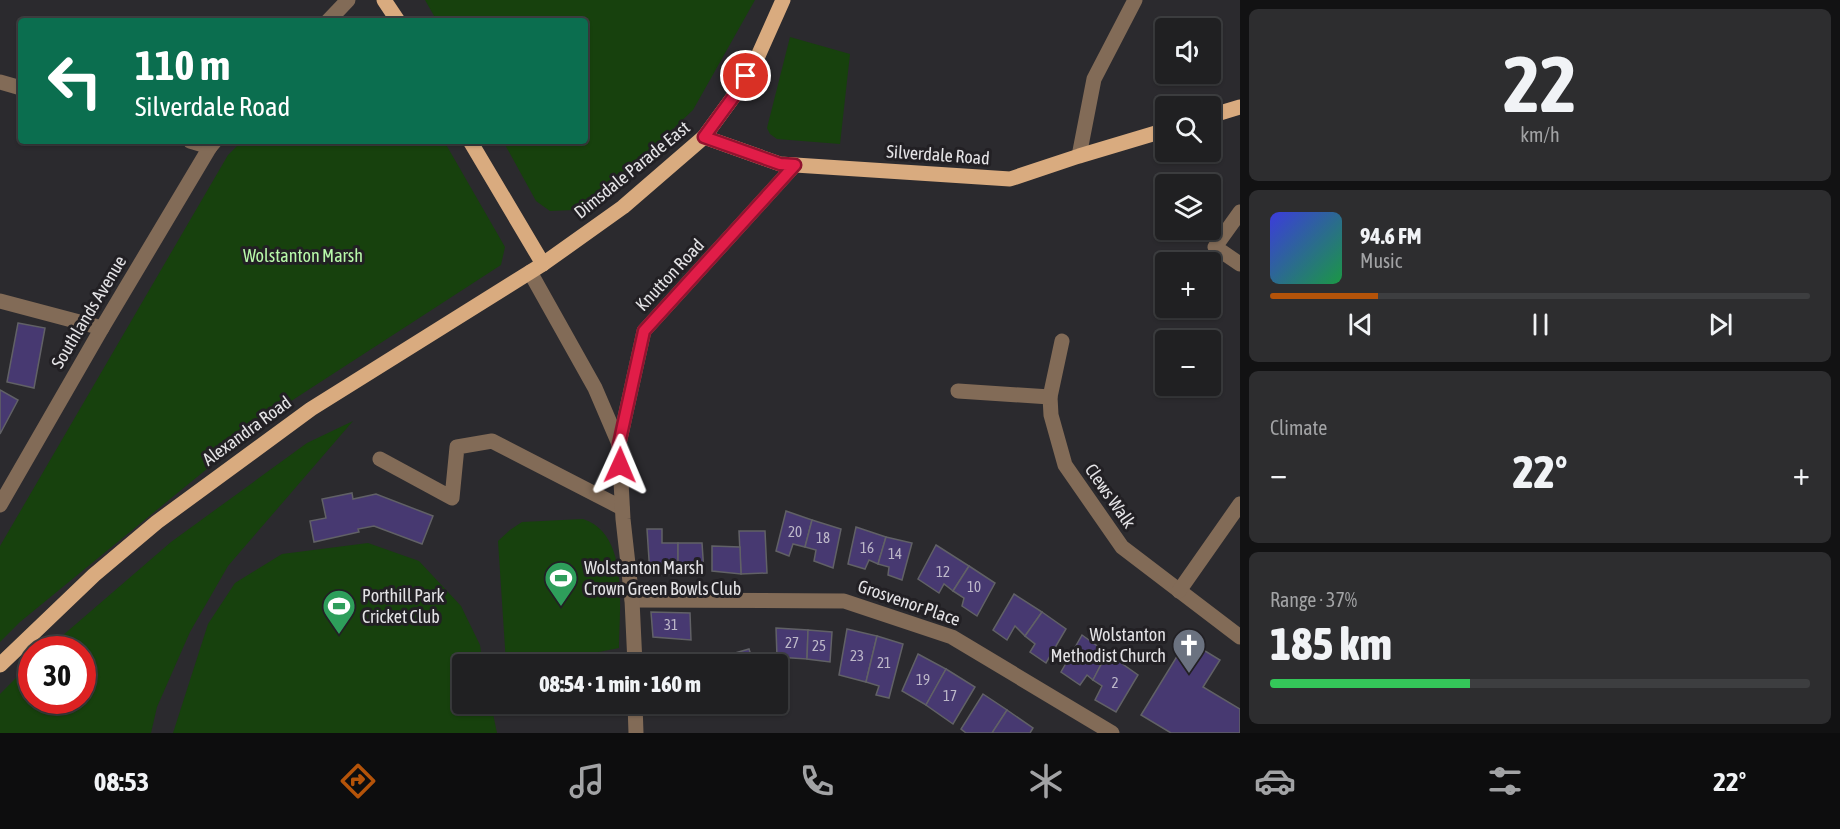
<!DOCTYPE html>
<meta charset="utf-8">
<style>
body{margin:0;font-family:"Asap Condensed",sans-serif;background:#2d2d2f;color:#f1f3f6;height:100vh;display:flex;flex-direction:column;font-size:22px;white-space:nowrap}
*{box-sizing:border-box;margin:0}
p{font-size:20px;color:#a2a3a5}
.icon{flex:none;width:33px;height:33px;fill:none;stroke:currentColor;stroke-width:2;stroke-linecap:round;stroke-linejoin:round}
.map{position:relative;flex:1;overflow:hidden}
.sheet{display:flex;flex-direction:column;gap:9px;padding:9px;background:#121213;width:600px}
.sheet>*{flex:none}
.hud{position:absolute;left:18px;top:18px;width:570px;height:126px;border-radius:6px;box-shadow:0 2px 4px #0004,0 0 0 2px #3d3e40;background:#0b6e4f;color:#fff;overflow:hidden}
.buttons{position:absolute;left:1155px;top:18px;display:grid;gap:12px}
.buttons a{display:grid;place-items:center;width:66px;height:66px;border-radius:6px;background:#202022;box-shadow:0 2px 4px #0004,0 0 0 2px #3d3e40;font-size:30px}
.speed{position:absolute;left:18px;top:636px;display:flex;gap:12px;font-size:30px;font-weight:700;text-align:center}
.speed>*{display:grid;place-content:center;width:78px;height:78px;border-radius:50%;background:#202022;box-shadow:0 2px 4px #0004,0 0 0 2px #3d3e40;line-height:1}
.speed .limit{border:9px solid #d22;background:#fff;color:#111}
.pin{position:absolute;display:grid;place-items:center;width:51px;height:51px;color:#fff;margin:-26px;border:3px solid #fff;border-radius:50%;box-shadow:0 2px 6px #0007}
.me{position:absolute;width:66px;margin:-33px;rotate:1deg;stroke-linejoin:round;filter:drop-shadow(0 0 4px #0008)}
.turn{display:flex;align-items:center;gap:21px;height:126px;padding:0 18px;font-size:27px}
.turn .icon{width:78px;height:78px;stroke-width:2.5}
.turn b{display:block;font-size:42px;line-height:51px}
.big{font-size:45px;font-weight:800;line-height:1.1}
.sheet .tile{flex:1;display:flex;flex-direction:column;justify-content:center;gap:9px;min-width:0;padding:0 21px;border-radius:9px;background:#2d2d2f}
.sheet .dial{align-items:center;gap:0}
.dial b{font-size:78px;line-height:1}
.song{display:flex;align-items:center;gap:18px}
.cover{width:72px;height:72px;border-radius:9px;background:linear-gradient(135deg,hsl(240 70% 55%),hsl(140 70% 35%))}
.played{height:6px;border-radius:3px;background:linear-gradient(90deg,#b45309 20%,#3d3e40 20%)}
.keys{display:flex;justify-content:space-around;direction:ltr}
.heat{display:flex;justify-content:space-between;align-items:center;font-size:33px;direction:ltr}
.charge{height:9px;border-radius:4px;background:linear-gradient(90deg,#34c759 37%,#3d3e40 0)}
.trip{position:absolute;left:452px;top:654px;width:336px;height:60px;border-radius:6px;background:#202022;box-shadow:0 2px 4px #0004,0 0 0 2px #3d3e40;font-weight:800;line-height:60px;text-align:center}
.menu{display:flex;height:96px;justify-content:space-around;align-items:center;background:#0d0d0e;color:#a2a3a5}
.menu .icon{width:42px;height:42px}
.menu .selected{color:#b45309}
.menu b{font-size:27px;color:#f1f3f6}
main{display:flex;flex:1;min-height:0}
.map>svg:first-child{display:block}
</style>
<main>
<div class="map">
<svg width="1240" height="733" viewBox="0 0 1240 733">
<rect width="100%" height="100%" fill="#2b2a2e"/>
<!-- green -->
<g fill="#17410d">
<path d="M425,0H755L693,110L632,168L574,210L550,211L536,201L503,141H585V21H437Z"/>
<path d="M790,37L850,54L840,144L777,139L770,134L767,128Z"/>
<path d="M242,141H444L505,247L501,265L285,405L20,622L0,642V546L228,155Z"/>
<path d="M353,421L228,566L190,632L157,707L151,733H0V694L31,663L32,700H82V650L47,649L171,542L307,443Z"/>
<path d="M583,519C630,534 619,608 619,648L563,659L506,663L498,541L510,530L522,522Z"/>
<path d="M368,543L419,561L461,606L480,645L483,664H462V704H491L497,733H173L208,624L235,583L282,554Z"/>
</g>
<!-- building -->
<g fill="#473971" stroke="#616166" stroke-width="1.5">
<path d="M18,323L45,328L34,388L7,382Z"/>
<path d="M0,390L18,400L0,434Z"/>
<path d="M352,493L353,499L376,494L433,516L422,544L374,526L358,529L359,532L314,542L310,521L326,518L322,499Z"/>
<path d="M786,511L812,520L805,547L793,544L789,556L776,551Z"/>
<path d="M812,520L841,529L833,568L814,561L816,550L805,547Z"/>
<path d="M856,527L886,537L878,564L869,560L865,569L848,564Z"/>
<path d="M647,529H662V543H678V574L650,575Z"/>
<path d="M739,531H765L767,573L741,574Z"/>
<path d="M886,537L912,543L902,580L888,575L889,567L878,564Z"/>
<path d="M678,543H702L704,573L678,574Z"/>
<path d="M936,545L969,566L953,591L944,584L939,593L918,579Z"/>
<path d="M712,546L740,547L741,574L712,571Z"/>
<path d="M969,566L995,583L977,616L962,606L964,598L953,591Z"/>
<path d="M1014,594L1042,612L1025,636L1015,626L1007,640L993,630Z"/>
<path d="M651,612L690,613L691,640L653,637Z"/>
<path d="M1042,612L1066,629L1046,663L1030,652L1035,644L1025,636Z"/>
<path d="M776,628L808,630L807,659L777,657Z"/>
<path d="M847,629L877,636L866,682L839,675Z"/>
<path d="M808,630L832,632L830,662L807,659Z"/>
<path d="M1082,635L1107,653L1093,680L1087,675L1080,685L1061,672Z"/>
<path d="M877,636L903,644L889,698L876,695L879,686L866,682Z"/>
<path d="M1187,640L1220,660L1203,687L1240,709V733H1171L1141,715Z"/>
<path d="M749,649L754,664H697Z"/>
<path d="M1107,653L1138,675L1116,712L1095,700L1102,686L1093,680Z"/>
<path d="M918,654L946,669L926,705L902,691Z"/>
<path d="M946,669L975,687L953,724L926,705Z"/>
<path d="M983,694L1007,710L992,733H966L961,729Z"/>
<path d="M1007,710L1033,728L1030,733H992Z"/>
</g>
<g fill="none" stroke-linecap="round" stroke-linejoin="round">
<!-- minor -->
<g stroke="#826b57" stroke-width="15">
<path d="M328,21L348,0"/>
<path d="M0,82L21,88"/>
<path d="M190,141L210,147"/>
<path d="M1079,156L1094,79L1135,0"/>
<path d="M1240,212L1215,247L1240,264"/>
<path d="M530,272L595,388L619,444"/>
<path d="M0,301L102,328"/>
<path d="M1062,341L1050,397L1051,415L1065,465L1122,547L1240,637"/>
<path d="M958,391L1050,397"/>
<path d="M380,459L452,498L457,447L492,441L622,508"/>
<path d="M0,505L102,328L210,147L215,141"/>
<path d="M1179,591L1240,504"/>
<path d="M632,600L844,601L952,637L1112,733"/>
<path d="M635,664L632,600L623,519L619,444L644,331L795,165"/>
<path d="M635,704L636,733"/>
</g>
<!-- major -->
<g stroke="#d9ab7f" stroke-width="15">
<path d="M384,0L398,21"/>
<path d="M1210,116L1240,107"/>
<path d="M704,137L780,164L1010,179L1079,156L1166,130"/>
<path d="M470,141L543,264"/>
<path d="M0,665L94,575L157,522L311,409L543,264L623,207L704,137L734,96L758,56L783,0"/>
</g>
</g>
<g fill="none" stroke-linecap="round" stroke-linejoin="round">
<defs>
<path id="route" d="M620,465L619,444L644,331L795,165L780,164L704,137L734,96L746,76"/>
</defs>
<!-- route casing -->
<use href="#route" stroke="#92132f" stroke-width="15"/>
<!-- route -->
<use href="#route" stroke="#e11d48" stroke-width="10"/>
</g>
<!-- icons -->
<defs>
<symbol id="stadium-pin" viewBox="-11 -11 22 30"><path d="M0 17L-7.5 6A9.5 9.5 0 1 1 7.5 6Z" fill="#2e9e5b" stroke="#222024"/><path d="M0-5a6.5 5 0 1 0 0 10a6.5 5 0 1 0 0-10ZM-3.5-1.8h7v3.6h-7Z" fill="#fff"/></symbol>
<symbol id="church-pin" viewBox="-11 -11 22 30"><path d="M0 17L-7.5 6A9.5 9.5 0 1 1 7.5 6Z" fill="#6b7280" stroke="#222024"/><path d="M-1.2-6h2.4v3.5h3.3v2.4h-3.3V6h-2.4V-.1h-3.3v-2.4h3.3Z" fill="#fff"/></symbol>
</defs>
<g fill-rule="evenodd">
<use href="#stadium-pin" x="542" y="559" width="38" height="52"/>
<use href="#stadium-pin" x="320" y="587" width="38" height="52"/>
<use href="#church-pin" x="1170" y="626" width="38" height="52"/>
</g>
<g text-anchor="middle" stroke-width="6" stroke-linejoin="round" paint-order="stroke">
<!-- number labels -->
<g font-size="15" fill="#bdb8c9">
<text x="795" y="537">20</text>
<text x="823" y="543">18</text>
<text x="867" y="553">16</text>
<text x="895" y="559">14</text>
<text x="943" y="577">12</text>
<text x="974" y="592">10</text>
<text x="671" y="630">31</text>
<text x="792" y="648">27</text>
<text x="819" y="651">25</text>
<text x="857" y="661">23</text>
<text x="884" y="668">21</text>
<text x="923" y="685">19</text>
<text x="1115" y="688">2</text>
<text x="950" y="701">17</text>
</g>
<!-- street labels -->
<g font-size="18" fill="#e4e3e6" stroke="#222024">
<text transform="translate(938 155) rotate(4)" y="6">Silverdale Road</text>
<text transform="translate(632 170) rotate(-39)" y="6">Dimsdale Parade East</text>
<text transform="translate(670 275) rotate(-47)" y="6">Knutton Road</text>
<text transform="translate(89 312) rotate(-59)" y="6">Southlands Avenue</text>
<text transform="translate(247 431) rotate(-36)" y="6">Alexandra Road</text>
<text transform="translate(1110 496) rotate(55)" y="6">Clews Walk</text>
<text transform="translate(909 603) rotate(19)" y="6">Grosvenor Place</text>
</g>
<!-- park labels -->
<g font-size="18" fill="#b8f9aa" stroke="#222024">
<text x="303" y="262">Wolstanton Marsh</text>
</g>
<!-- poi labels -->
<g font-size="18" fill="#e4e3e6" stroke="#222024" text-anchor="start">
<text x="584" y="574">Wolstanton Marsh<tspan x="584" dy="21">Crown Green Bowls Club</tspan></text>
<text x="362" y="602">Porthill Park<tspan x="362" dy="21">Cricket Club</tspan></text>
<text x="1166" y="641" text-anchor="end">Wolstanton<tspan x="1166" dy="21">Methodist Church</tspan></text>
</g>
</g>
</svg>
<div class="buttons">
<a><svg class="icon" aria-label="sound" viewBox="0 0 24 24"><path d="M4 9h4l5-4v14l-5-4H4zM17 9q2 3 0 6"/></svg></a>
<a><svg class="icon" aria-label="search" viewBox="0 0 24 24"><circle cx="10" cy="10" r="6"/><path d="M15 15l6 6"/></svg></a>
<a><svg class="icon" aria-label="layers" viewBox="0 0 24 24"><path d="M12 4l9 5-9 5-9-5zM3 14l9 5 9-5"/></svg></a>
<a>+</a>
<a>−</a>
</div>
<div class="speed"><div class="limit">30</div></div>
<div class="pin" style="left:746px;top:76px;background:#d93025"><svg class="icon" aria-label="arrive" viewBox="0 0 24 24"><path d="M6 21V4h12l-3 4 3 4H6"/></svg></div>
<svg class="me" style="left:620px;top:465px" viewBox="-20 -20 40 40"><path d="M0-17L14 15 0 8-14 15z" fill="#e11d48" stroke="#fff" stroke-width="4"/></svg>
<div class="trip">08:54 · 1 min · 160 m</div>
<div class="hud">
<div class="turn"><svg class="icon" aria-label="left" viewBox="0 0 24 24"><path d="M17 20v-9H6M10 6l-5 5 5 5"/></svg><div><b>110 m</b>Silverdale Road</div></div>
</div>
</div>
<section class="sheet">
<div class="tile dial"><b>22</b><p>km/h</p></div>
<div class="tile">
<div class="song"><i class="cover"></i><div><b>94.6 FM</b><p>Music</p></div></div>
<div class="played"></div>
<div class="keys"><svg class="icon" aria-label="previous" viewBox="0 0 24 24"><path d="M18 5L8 12l10 7zM5 5v14"/></svg><svg class="icon" aria-label="pause" viewBox="0 0 24 24"><path d="M8 5v14M16 5v14"/></svg><svg class="icon" aria-label="next" viewBox="0 0 24 24"><path d="M6 5l10 7-10 7zM19 5v14"/></svg></div>
</div>
<div class="tile"><p>Climate</p>
<div class="heat"><a>−</a><b class="big">22°</b><a>+</a></div>
</div>
<div class="tile"><p>Range · 37%</p><b class="big">185 km</b><div class="charge"></div></div>
</section>
</main>
<nav class="menu">
<b>08:53</b>
<svg class="icon selected" aria-label="directions" viewBox="0 0 24 24"><path d="M12 3l9 9-9 9-9-9zM9 14v-3h6M13 9l2 2-2 2"/></svg>
<svg class="icon" aria-label="music" viewBox="0 0 24 24"><path d="M9 18V5l10-2v13"/><circle cx="6" cy="18" r="3"/><circle cx="16" cy="16" r="3"/></svg>
<svg class="icon" aria-label="phone" viewBox="0 0 24 24"><path d="M5 4h4l2 5-3 2q2 4 5 5l2-3 5 2v4C11 20 4 13 5 4z"/></svg>
<svg class="icon" aria-label="climate" viewBox="0 0 24 24"><path d="M12 3v18M4 7l16 10M4 17L20 7"/></svg>
<svg class="icon" aria-label="car" viewBox="0 0 24 24"><path d="M5 17H2v-5l4-1 3-4h7l3 4 3 1v5h-3M9 17h6M6 11h13"/><circle cx="7" cy="17" r="2"/><circle cx="17" cy="17" r="2"/></svg>
<svg class="icon" aria-label="filters" viewBox="0 0 24 24"><path d="M4 7h16M4 17h16"/><circle cx="9" cy="7" r="2"/><circle cx="15" cy="17" r="2"/></svg>
<b>22°</b>
</nav>
